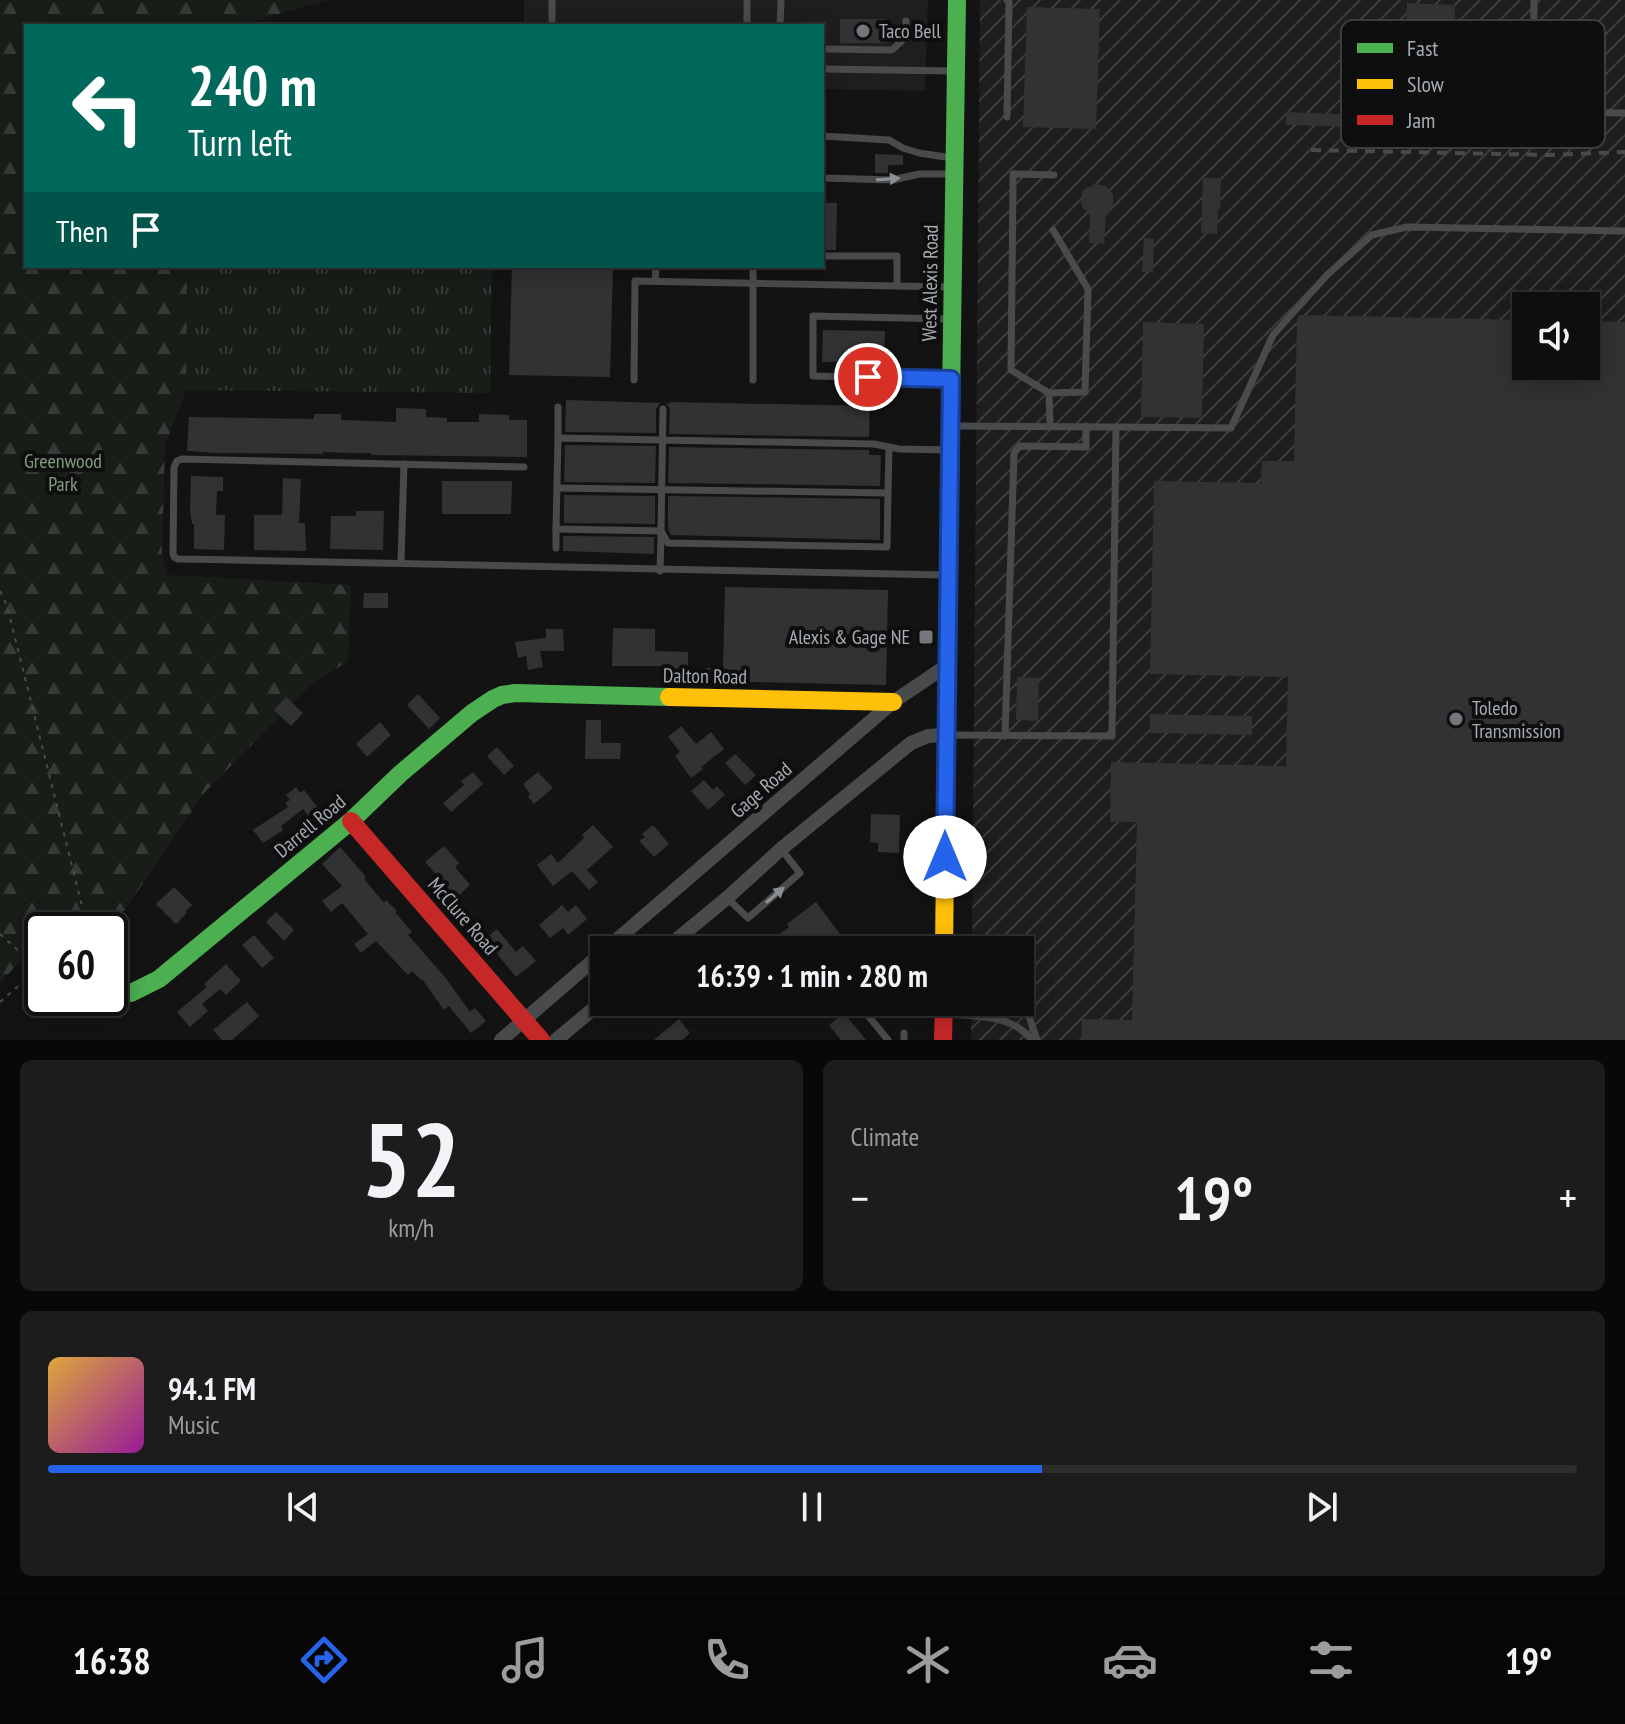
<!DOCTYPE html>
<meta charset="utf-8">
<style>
body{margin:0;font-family:"PT Sans Narrow",sans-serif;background:#1c1c1d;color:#f1f3f6;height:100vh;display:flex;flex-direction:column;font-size:30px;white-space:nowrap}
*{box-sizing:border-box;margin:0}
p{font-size:26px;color:#9b9c9e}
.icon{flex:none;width:44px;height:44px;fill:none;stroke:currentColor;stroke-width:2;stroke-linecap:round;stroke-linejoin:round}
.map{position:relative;height:1040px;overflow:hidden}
.details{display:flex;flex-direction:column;gap:20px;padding:20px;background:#080808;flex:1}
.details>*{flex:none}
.guide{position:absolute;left:24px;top:24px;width:800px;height:244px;border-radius:0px;box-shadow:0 4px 20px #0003,0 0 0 2px #2e2e2f;background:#00695c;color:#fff;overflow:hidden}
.tools{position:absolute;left:1512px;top:292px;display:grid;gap:16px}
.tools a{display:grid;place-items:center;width:88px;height:88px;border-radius:0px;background:#0e0e0f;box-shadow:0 4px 20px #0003,0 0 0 2px #2e2e2f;font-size:40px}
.speed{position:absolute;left:24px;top:912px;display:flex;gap:16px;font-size:40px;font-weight:700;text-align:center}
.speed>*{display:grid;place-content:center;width:104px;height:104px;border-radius:50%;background:#0e0e0f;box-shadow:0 4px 20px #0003,0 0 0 2px #2e2e2f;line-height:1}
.speed .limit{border:4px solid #111;border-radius:12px;background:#fff;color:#111}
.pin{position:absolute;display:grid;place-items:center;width:68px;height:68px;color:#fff;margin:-34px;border:4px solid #fff;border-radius:50%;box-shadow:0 2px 8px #0007}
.me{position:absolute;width:88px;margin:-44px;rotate:0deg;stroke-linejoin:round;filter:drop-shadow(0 0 6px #0008)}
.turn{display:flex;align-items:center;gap:28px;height:168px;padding:0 32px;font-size:36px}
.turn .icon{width:104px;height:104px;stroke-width:2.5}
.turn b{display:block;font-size:56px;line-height:68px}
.then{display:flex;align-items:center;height:76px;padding:0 32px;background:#0003;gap:16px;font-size:30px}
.big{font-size:60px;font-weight:800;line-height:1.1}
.details .card{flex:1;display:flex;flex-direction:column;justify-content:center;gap:12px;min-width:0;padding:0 28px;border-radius:12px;background:#1c1c1d}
.details .dial{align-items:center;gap:0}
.dial b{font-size:104px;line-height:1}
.song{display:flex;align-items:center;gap:24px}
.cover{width:96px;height:96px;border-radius:12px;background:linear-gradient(135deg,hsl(40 70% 55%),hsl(300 70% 35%))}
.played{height:8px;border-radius:4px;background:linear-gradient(90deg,#2563eb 65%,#2e2e2f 65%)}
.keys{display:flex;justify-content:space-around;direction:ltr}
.heat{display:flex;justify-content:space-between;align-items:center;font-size:44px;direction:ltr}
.details .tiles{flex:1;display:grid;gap:20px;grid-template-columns:1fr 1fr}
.card:last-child{grid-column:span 2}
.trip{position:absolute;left:590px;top:936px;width:444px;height:80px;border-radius:0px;background:#0e0e0f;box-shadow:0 4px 20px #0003,0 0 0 2px #2e2e2f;font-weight:800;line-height:80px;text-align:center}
.tabs{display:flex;height:128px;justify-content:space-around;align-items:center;background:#060606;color:#9b9c9e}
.tabs .icon{width:56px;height:56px}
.tabs .on{color:#2563eb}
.tabs b{font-size:36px;color:#f1f3f6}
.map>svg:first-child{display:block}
</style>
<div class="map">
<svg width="1625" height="1040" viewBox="0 0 1625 1040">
<defs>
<pattern id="industrial-furrows" width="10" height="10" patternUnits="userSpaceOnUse" patternTransform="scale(2)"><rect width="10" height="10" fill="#1e1e20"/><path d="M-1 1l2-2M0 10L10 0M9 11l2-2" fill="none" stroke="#3c3c3e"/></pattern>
<pattern id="grass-tufts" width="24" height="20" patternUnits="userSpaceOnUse" patternTransform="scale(2)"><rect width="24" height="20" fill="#181d18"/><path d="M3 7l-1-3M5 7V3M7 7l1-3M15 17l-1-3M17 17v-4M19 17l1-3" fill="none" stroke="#373b37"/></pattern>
<pattern id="forest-firs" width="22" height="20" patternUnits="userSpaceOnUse" patternTransform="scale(2)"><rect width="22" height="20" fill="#181d18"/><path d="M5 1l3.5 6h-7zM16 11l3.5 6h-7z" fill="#373b37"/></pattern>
</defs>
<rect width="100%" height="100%" fill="#131314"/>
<!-- built -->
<path fill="#1e1e20" d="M524,0H928L925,91L822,89V26H524Z"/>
<!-- industrial -->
<path fill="url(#industrial-furrows)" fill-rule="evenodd" d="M980,0H1625V1040H971V1002H1020V950H972ZM1526,306H1586V366H1526Z"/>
<!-- grass -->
<path fill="url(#grass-tufts)" d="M187,266H492L490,393L186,390Z"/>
<!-- forest -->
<path fill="url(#forest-firs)" d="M0,0H328L237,26H26V266H187L186,390L165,446L162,554L167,575L351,585L348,661L313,683L205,792L124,911L58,921L49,930H42V937L0,983Z"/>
<!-- building -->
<g fill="#313234">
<path d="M1407,3L1455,5L1452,95L1403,94Z"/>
<path d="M1027,7L1100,9L1096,129L1023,127Z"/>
<rect x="840" y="19" width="46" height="24"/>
<path d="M1286,112L1391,116V128L1286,125Z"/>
<path d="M875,154L903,155V165H888V173H875Z"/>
<path d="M1203,178H1221L1220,209H1218L1217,234L1201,233Z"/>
<path d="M1095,184L1106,186L1113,195V206L1106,215L1104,244L1089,243L1090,215L1083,208L1081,203L1082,193L1085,189Z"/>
<path d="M822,203H837L836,250H822Z"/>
<path d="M1144,238L1154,239L1153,272H1142Z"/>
<path d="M512,266H613L610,377L509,375Z"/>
<path d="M1300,315L1526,320V366H1586V321L1625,322V1040H1081L1082,1019L1132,1020L1137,822H1110L1111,762L1286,766L1288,677L1150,674L1154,481L1261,483L1262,461H1294L1297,318Z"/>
<path d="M1143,322L1204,324L1202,418L1141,417Z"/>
<path d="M823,330L885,331L884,363L822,362Z"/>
<path d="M566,400L660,403L656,409V433L565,432Z"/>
<path d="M670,402L870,406L869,437L669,434L670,409L666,403L670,404Z"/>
<path d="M396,408L426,409V417L447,418V422H479V414L509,415V420H527V457L371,455V453H350L323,452V454L217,453L187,451L189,417L314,419V414H341V420L396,422Z"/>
<path d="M565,445L656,446L655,483L564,482Z"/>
<path d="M669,447L869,450V455H881L880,486L668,483Z"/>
<path d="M191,476L223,477V491H217L216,515H225L224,550L194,549V524H192L190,510Z"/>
<path d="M283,478L301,479L299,523H305L306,551L254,550V515H282Z"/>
<path d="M442,481H512L511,514H442Z"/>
<path d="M564,495L655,496V524L564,523Z"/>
<path d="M668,496L880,499V540L671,535L668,529Z"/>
<path d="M356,511H384L383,550L330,549L331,516H356Z"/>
<path d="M563,536L654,537V554L563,551Z"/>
<path d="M725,587L888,590L886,685L705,681V668H723Z"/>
<path d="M364,593H388V608H363Z"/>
<path d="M613,628L655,629V651L688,652V669H671V666H612Z"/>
<path d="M546,629H563L564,651H540L543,667L528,670L526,656L518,658L515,642L546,638Z"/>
<path d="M1017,677L1039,678L1038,721L1016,720Z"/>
<path d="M418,694L440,718L429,729L407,705Z"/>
<path d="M286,697L303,713L291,726L274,710Z"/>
<path d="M1150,714L1252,716V735L1150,733Z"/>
<path d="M586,720H601V743H621L620,759H585Z"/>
<path d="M380,722L391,735L367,757L356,744Z"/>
<path d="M681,726L696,744L711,732L724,749L701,767L703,769L691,778L675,756L680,752L668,737Z"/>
<path d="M497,747L514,766L504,775L487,756Z"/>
<path d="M735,754L756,775L745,785L725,763Z"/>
<path d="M473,772L483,784L451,812L443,803L464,785L461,781Z"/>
<path d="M538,772L553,788L534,804L528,797L530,794L523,784Z"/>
<path d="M704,780L713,790L717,786L725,795L708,810L691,791Z"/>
<path d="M296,787L300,793L304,790L319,809L309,817L303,809L281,826L283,830L263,843L253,830L288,807L285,803L290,800L286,795Z"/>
<path d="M871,814L900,815L899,853L878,852V843L870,842Z"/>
<path d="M593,825L613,847L587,870L598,882L589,890L572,871L553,886L537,865L551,854L558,863L584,838L582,835Z"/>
<path d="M653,825L669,844L654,857L639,841L645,837L642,834Z"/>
<path d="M444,846L459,863L455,867L470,885L455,899L446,888L447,887L425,862Z"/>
<path d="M340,847L366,877L364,879L384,903L386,900L397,911L395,912L412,932L408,935L445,977L470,1012L475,1008L486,1021L471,1033L449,1006L444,1010L422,979L421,980L412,971L408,975L376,941L361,953L354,944L368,934L342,903L331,912L322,901L342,886L322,864Z"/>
<path d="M174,887L192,905L185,912L187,913L176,924L156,904Z"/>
<path d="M816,902L840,934L818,950H784L774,938L789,927L787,924Z"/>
<path d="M562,905L568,912L576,905L587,919L568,935L563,928L550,938L539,925Z"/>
<path d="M276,912L294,930L284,941L266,922Z"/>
<path d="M497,929L516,952L523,946L536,961L516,977L485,939Z"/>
<path d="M254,935L274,958L262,968L242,945Z"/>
<path d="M226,964L241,981L226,995L220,989L202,1004L208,1011L190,1027L177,1012L207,987L204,984Z"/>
<path d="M247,1002L259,1016L232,1040H222L213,1030Z"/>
<path d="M879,1002H920V1016L878,1014Z"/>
<path d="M844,1013L866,1040H841L829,1025Z"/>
<path d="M679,1019L690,1033L682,1040H654Z"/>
</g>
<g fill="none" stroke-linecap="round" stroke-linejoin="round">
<!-- path -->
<g stroke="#494b4d" stroke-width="2" stroke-dasharray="4 6" stroke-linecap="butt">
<path d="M0,591L7,606L88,930"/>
<path d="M0,934L37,968"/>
<path d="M0,1002L38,969L42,967"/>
</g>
<!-- lane -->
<g stroke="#484a4c" stroke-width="7">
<path d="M1007,0L1009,2L1007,117"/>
<path d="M1534,0L1533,112L1625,113"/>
<path d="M552,26V0"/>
<path d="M747,26V0"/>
<path d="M780,26L781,0"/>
<path d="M822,49L892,50L905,38L906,21"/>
<path d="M822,69L953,71"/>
<path d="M822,136L889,140L903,148L919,153L952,158"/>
<path d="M822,178L893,180L919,174H951"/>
<path d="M822,256H897V286"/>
<path d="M655,281L656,266"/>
<path d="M949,319L813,316V376L949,379"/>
<path d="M634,380L635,281L950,287"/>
<path d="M753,380V266"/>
<path d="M1049,393L1085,392L1088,289L1053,230"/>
<path d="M663,409L661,531L556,529L558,438L874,444L899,449L948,450"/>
<path d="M1050,425L1049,393L1011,370L1013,186V174L1054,175"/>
<path d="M1116,427L1231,428L1273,335L1327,275L1372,235L1407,227L1625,231"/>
<path d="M558,438V407"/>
<path d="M524,467L182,459L177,461L174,467L173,553L174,557L178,559C434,563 690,571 945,575"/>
<path d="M557,488L888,493L887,547L668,543L661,531"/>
<path d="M888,493L889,447"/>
<path d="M556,548V529"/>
<path d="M401,563L404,464"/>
<path d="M660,571L661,534"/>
<path d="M948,735L1112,736L1116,427L954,426"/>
<path d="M1005,736L1014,453L1020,446L1086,447V426"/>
<path d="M727,898L748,918L800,873L781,849"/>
<path d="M904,950L908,948L942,949"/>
<path d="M1020,972L1021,993L1037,1040"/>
<path d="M857,1002L888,1040"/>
<path d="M945,1014C974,1016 1012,1014 1032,1040"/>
<path d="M904,1033V1040"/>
</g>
<!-- street -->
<g stroke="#484a4c" stroke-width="14">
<path d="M605,950L893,702L946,666"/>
<path d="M664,950L727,898L781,849L911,743L928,736L946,735"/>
<path d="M501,1040L604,951"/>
<path d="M556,1040L604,1000"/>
</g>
<!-- fast -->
<g stroke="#4caf50" stroke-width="18">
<path d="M948,596L957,0"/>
<path d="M131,993L159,979L351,821L400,774L472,713L493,699L502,695L515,693L669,697"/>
</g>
<!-- slow -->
<g stroke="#ffc107" stroke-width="18">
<path d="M669,697L893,702"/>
<path d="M944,950L948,596"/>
</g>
<!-- jam -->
<g stroke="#c62828" stroke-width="18">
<path d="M351,821L541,1040"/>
<path d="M943,1040L944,1002"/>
</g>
<!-- rail -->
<path stroke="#48494b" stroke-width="4" stroke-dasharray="10 8" stroke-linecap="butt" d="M1311,150L1550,155L1625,152"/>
</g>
<!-- one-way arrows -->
<defs><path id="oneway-solid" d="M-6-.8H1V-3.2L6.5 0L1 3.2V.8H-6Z" transform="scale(2)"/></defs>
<g fill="#8a8f94">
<use href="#oneway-solid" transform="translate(888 179) rotate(-4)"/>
<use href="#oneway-solid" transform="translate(775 895) rotate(-41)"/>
</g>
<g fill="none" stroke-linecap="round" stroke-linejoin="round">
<defs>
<path id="route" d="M868,377L951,379L945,857"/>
</defs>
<!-- route casing -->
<use href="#route" stroke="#184099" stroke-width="20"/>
<!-- route -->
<use href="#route" stroke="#2563eb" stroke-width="14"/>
</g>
<!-- markers -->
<g fill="#73767b" stroke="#0e0e0f" stroke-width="3">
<circle cx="863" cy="31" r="8"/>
<rect x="918" y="629" width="16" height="16" rx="4"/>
<circle cx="1456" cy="719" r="8"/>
</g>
<g text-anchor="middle" stroke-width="8" stroke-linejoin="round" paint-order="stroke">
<!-- poi labels -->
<g font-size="20" fill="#a6acb3" stroke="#0e0e0f" text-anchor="start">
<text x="879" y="38">Taco Bell</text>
<text x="910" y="644" text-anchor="end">Alexis &amp; Gage NE</text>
<text x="1472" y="715">Toledo<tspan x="1472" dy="23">Transmission</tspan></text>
</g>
<!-- street labels -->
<g font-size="20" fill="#a6acb3" stroke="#0e0e0f">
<text transform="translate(930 283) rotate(-89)" y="7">West Alexis Road</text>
<text transform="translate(705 676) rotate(1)" y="7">Dalton Road</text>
<text transform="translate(761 790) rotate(-41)" y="7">Gage Road</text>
<text transform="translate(310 826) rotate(-40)" y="7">Darrell Road</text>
<text transform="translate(463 916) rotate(49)" y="7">McClure Road</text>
</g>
<!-- park labels -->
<g font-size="20" fill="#819d7e" stroke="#0e0e0f">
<text x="63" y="468">Greenwood<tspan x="63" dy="23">Park</tspan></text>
</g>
</g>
<!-- legend -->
<rect x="1341" y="20" width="264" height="128" rx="12" fill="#0e0e0f" stroke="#3c3d40" stroke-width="2"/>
<rect x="1357" y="43" width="36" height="10" fill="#4caf50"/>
<rect x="1357" y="79" width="36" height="10" fill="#ffc107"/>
<rect x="1357" y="115" width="36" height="10" fill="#c62828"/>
<g font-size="22" fill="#a6acb3">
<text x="1407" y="56">Fast</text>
<text x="1407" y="92">Slow</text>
<text x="1407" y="128">Jam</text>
</g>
</svg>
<div class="tools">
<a><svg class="icon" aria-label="sound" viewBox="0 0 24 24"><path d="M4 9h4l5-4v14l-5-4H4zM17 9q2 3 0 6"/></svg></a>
</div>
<div class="speed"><div class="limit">60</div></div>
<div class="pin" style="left:868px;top:377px;background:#d93025"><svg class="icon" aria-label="arrive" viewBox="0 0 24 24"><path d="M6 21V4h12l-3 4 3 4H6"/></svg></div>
<svg class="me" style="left:945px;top:857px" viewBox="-20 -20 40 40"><circle r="19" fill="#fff"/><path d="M0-13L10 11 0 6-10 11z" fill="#2563eb"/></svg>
<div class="trip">16:39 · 1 min · 280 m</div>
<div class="guide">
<div class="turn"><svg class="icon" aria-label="left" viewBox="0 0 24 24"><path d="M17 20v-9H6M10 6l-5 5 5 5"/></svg><div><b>240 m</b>Turn left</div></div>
<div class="then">Then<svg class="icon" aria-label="arrive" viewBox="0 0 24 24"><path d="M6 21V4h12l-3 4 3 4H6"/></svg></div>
</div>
</div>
<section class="details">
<div class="tiles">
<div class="card dial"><b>52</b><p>km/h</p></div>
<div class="card"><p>Climate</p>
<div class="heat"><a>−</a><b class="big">19°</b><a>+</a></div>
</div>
<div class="card">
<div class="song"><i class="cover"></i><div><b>94.1 FM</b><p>Music</p></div></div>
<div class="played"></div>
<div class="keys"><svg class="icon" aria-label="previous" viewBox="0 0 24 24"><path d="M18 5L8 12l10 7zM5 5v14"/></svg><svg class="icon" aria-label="pause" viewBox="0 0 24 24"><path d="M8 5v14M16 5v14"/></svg><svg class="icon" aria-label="next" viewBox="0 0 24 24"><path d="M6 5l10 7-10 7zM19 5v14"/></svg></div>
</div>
</div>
</section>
<nav class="tabs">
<b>16:38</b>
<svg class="icon on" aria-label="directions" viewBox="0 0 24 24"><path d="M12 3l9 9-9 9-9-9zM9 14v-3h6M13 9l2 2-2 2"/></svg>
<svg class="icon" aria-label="music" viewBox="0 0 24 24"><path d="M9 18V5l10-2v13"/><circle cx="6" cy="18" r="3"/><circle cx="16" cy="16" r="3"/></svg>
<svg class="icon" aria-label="phone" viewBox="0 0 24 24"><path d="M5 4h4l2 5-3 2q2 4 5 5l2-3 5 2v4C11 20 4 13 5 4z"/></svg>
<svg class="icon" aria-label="climate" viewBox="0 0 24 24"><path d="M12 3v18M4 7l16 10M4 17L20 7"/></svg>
<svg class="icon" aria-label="car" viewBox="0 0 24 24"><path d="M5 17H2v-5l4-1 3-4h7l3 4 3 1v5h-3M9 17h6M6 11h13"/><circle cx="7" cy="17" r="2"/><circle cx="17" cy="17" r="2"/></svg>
<svg class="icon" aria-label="filters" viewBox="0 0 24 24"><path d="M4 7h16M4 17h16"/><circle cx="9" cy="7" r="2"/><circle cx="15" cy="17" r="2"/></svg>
<b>19°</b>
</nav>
